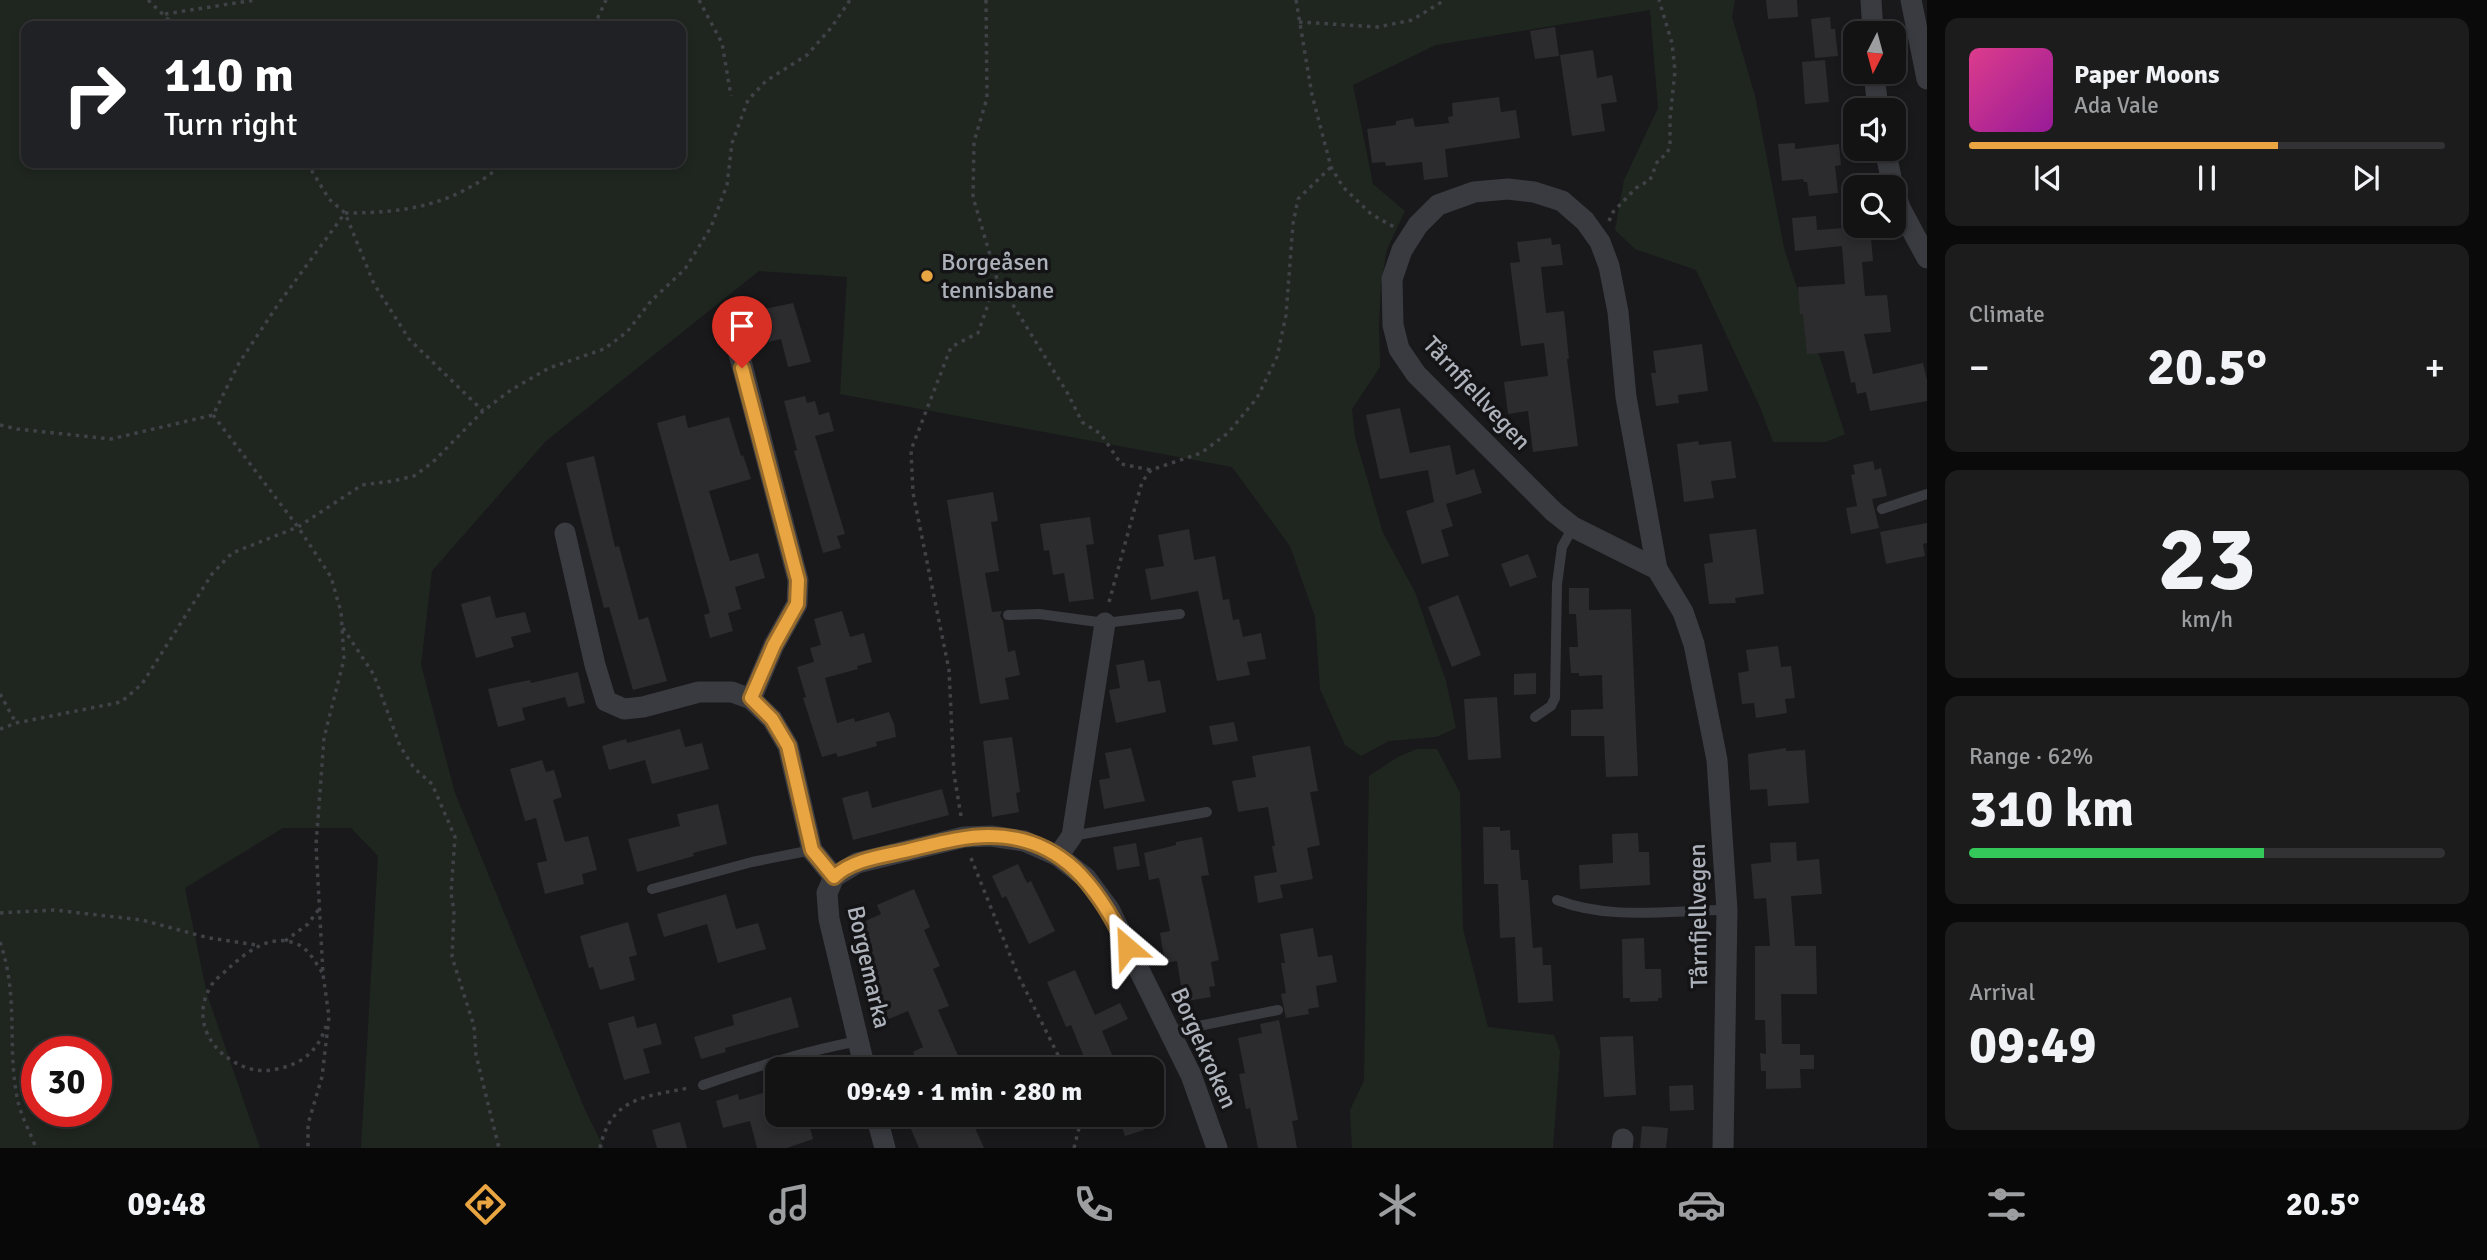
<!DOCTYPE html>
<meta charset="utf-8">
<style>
body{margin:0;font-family:Signika,sans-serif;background:#1c1c1d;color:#f1f3f6;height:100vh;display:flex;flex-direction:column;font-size:26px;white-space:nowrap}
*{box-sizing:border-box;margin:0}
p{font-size:23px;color:#9d9ea0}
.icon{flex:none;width:38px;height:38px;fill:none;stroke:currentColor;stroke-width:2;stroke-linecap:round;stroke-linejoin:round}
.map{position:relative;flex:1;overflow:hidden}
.details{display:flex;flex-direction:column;gap:18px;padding:18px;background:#0a0a0b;width:560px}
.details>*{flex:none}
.hud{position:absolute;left:21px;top:21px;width:665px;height:147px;border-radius:14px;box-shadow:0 4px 10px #0003,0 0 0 2px #323234;background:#202124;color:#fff;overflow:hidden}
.needle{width:46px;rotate:186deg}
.tools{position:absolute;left:1843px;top:21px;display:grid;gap:14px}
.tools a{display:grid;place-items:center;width:63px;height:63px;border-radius:14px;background:#131314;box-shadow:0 4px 10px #0003,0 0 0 2px #323234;font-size:35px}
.speed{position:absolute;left:21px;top:1036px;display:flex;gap:14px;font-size:35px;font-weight:700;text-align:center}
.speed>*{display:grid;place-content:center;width:91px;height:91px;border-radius:50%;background:#131314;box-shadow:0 4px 10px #0003,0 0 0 2px #323234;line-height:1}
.speed .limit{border:10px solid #d22;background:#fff;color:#111}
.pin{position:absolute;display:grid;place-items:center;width:60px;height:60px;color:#fff;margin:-72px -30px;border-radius:50% 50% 50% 0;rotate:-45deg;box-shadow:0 0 7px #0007}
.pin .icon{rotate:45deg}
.me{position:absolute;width:77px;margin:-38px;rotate:334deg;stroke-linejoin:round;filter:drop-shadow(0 0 5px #0008)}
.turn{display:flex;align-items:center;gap:24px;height:147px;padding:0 28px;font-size:32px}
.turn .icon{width:91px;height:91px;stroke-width:2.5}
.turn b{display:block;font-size:49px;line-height:60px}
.big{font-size:52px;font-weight:700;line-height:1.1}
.details .widget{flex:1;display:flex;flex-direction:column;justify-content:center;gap:10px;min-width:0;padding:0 24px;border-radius:14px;background:#1c1c1d}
.details .dial{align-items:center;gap:0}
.dial b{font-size:91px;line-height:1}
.song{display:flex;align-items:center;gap:21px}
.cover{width:84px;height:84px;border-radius:10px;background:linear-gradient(135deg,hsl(330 70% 55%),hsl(300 70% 35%))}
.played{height:7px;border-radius:4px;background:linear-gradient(90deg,#e9a542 65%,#323234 65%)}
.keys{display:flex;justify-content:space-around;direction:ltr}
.heat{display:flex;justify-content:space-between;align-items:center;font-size:38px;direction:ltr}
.charge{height:10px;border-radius:5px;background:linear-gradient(90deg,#34c759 62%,#323234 0)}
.trip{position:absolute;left:765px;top:1057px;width:399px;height:70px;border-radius:14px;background:#131314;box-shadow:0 4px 10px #0003,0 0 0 2px #323234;font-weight:700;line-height:70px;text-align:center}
.menu{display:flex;height:112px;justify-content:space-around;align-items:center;background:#080808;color:#9d9ea0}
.menu .icon{width:49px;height:49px}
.menu .selected{color:#e9a542}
.menu b{font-size:32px;color:#f1f3f6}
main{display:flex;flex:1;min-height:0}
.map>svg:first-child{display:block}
</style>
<main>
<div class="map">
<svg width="1927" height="1148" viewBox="0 0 1927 1148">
<rect width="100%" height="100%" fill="#19191b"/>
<!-- green -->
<g fill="#1f261f" fill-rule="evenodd">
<path d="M0,0H1735L1732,17L1755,96L1784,248L1845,434L1826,442H1773L1760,407L1696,270L1635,249L1615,230L1624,180L1658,108L1650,10L1436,45L1353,85L1373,184L1405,211L1387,249L1381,284L1379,326L1380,367L1352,409L1355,437L1383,533L1415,592L1446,681L1456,728L1436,737L1389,741L1361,756L1345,745L1320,689L1315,617L1290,546L1232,467L840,394L847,277L759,271L546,441L432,571L421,665L455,793L585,1110L604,1148H361L378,856L351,828H283L185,888L207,994L260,1148H0ZM26,26H681V163H26ZM37,1052H96V1111H37Z"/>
<path d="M1417,749H1437L1460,793L1463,929L1488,1027L1554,1035L1560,1051L1553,1148H1352L1350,1110L1364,1081L1369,776L1398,757Z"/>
</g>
<!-- building -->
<g fill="#2c2c2f">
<path d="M1766,0H1797L1798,17L1768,19Z"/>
<path d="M1830,17L1831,29H1835L1838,56L1815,58L1811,19Z"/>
<path d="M1555,27L1559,56L1535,59L1530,31Z"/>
<path d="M1593,50L1597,78L1612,75L1617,102L1601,104L1605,131L1572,136L1560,55Z"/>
<path d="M1825,60L1829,102L1805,104L1802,62Z"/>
<path d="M1499,97L1501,112L1516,110L1520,138L1445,149L1448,177L1424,180L1422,162L1386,166L1385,162L1372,163L1367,129L1396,125V121L1413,118L1415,127L1449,123L1448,117L1453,116L1452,103Z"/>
<path d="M1795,143V149L1839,144L1841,165L1835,166L1838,193L1809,196L1807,182H1804L1803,179L1782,181L1778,144Z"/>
<path d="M1816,216L1817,230L1870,226L1873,261L1862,262L1865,296L1887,295L1891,332L1864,334L1873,374L1923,363L1927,380V401L1870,411L1866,392L1857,394L1855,382L1851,383L1844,351L1807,354L1803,314H1800L1798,287L1845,284L1842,246L1795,251L1792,218Z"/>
<path d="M1551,238L1552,245L1560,244L1563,265L1541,267L1546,313L1564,311L1569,359H1567L1578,446L1533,452L1528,411L1508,414L1504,382L1548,376L1544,343L1521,346L1510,263L1520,262L1517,242Z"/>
<path d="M793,303L811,362L788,367L781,339L769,342L760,310Z"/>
<path d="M1702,344L1708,391L1678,395L1679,403L1656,406L1651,373H1656L1653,351Z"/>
<path d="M805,396L807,403L815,401L819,415L829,412L834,431L815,436L845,534L837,536L841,548L823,553L794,451L797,450L784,401Z"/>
<path d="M1400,408L1410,453L1450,445L1456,475L1474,469L1482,493L1446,504L1453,526L1441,530L1449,556L1422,564L1406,511L1434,502L1428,470L1380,479L1366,415Z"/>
<path d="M685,415L688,428L729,417L741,456L743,455L751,479L709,491L730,561L758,553L765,578L735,587L741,609L728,613L733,631L710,638L704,615L710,613L657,423Z"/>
<path d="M1698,441L1699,445L1731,441L1736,478L1711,481L1714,498L1684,502L1677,444Z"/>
<path d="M594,456L615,547L619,546L639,620L648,617L667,681L633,690L609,607L604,608L566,463Z"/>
<path d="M1873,461L1875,470L1881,468L1887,496L1872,499L1879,528L1851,534L1846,508L1857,506L1851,475L1855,474L1853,465Z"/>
<path d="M993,492L998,521L991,522L999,571L985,573L992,612L1002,611L1000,616L1003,621L1008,652L1015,650L1020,675L1005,678L1009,699L980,704L947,500Z"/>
<path d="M1090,517L1094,544L1086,545L1094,599L1069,602L1064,573L1053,575L1049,550L1044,551L1040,524Z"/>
<path d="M1927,523V543L1923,544L1925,556L1886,564L1880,532Z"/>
<path d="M1189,529L1194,560L1215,556L1223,600L1229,599L1233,620L1239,619L1243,637L1261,633L1266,659L1247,662L1250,675L1217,681L1198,591L1151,600L1145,569L1164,566L1158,535Z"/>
<path d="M1756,529L1764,594L1735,598L1736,603L1709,604L1704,564L1713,562L1709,534Z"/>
<path d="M1528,554L1537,577L1510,587L1501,564Z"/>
<path d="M1569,588H1589V610L1631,609L1638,776L1606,777L1604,736H1571V710L1603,709L1602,675L1579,676V673H1571L1569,647H1578L1576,614H1569Z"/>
<path d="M1458,595L1481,655L1452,667L1428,607Z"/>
<path d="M490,596L496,618L525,612L531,632L511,637L514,647L476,658L461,604Z"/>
<path d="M842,611L850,637L864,633L872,662L857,666L858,669L825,678L837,723L854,718L855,722L889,712L894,724L896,737L876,742L877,746L838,757L836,753L822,757L803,698L806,697L797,667L814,662L810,648L821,645L814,619Z"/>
<path d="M1778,646L1781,667L1791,666L1795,698L1785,699L1787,713L1756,718L1754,703L1742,704L1738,673L1749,671L1746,650Z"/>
<path d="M1144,660L1148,682L1160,680L1166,712L1116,723L1109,690L1120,688L1116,665Z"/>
<path d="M578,672L585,703L568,707L565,697L522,708L525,720L498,727L488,689L515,683L530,680L531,683Z"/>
<path d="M1536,673V694L1514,695V674Z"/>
<path d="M1497,697L1501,758L1468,760L1464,699Z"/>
<path d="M1234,722L1238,741L1213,745L1209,726Z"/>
<path d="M680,729L685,747L702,743L709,769L652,784L645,760L609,770L602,746L626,739L627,743Z"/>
<path d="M1012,737L1020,792L1016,793L1019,812L992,817L983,741Z"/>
<path d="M1310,746L1318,791L1310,792L1320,845L1307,848L1313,879L1280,885L1283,898L1258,903L1254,876L1277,872L1272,846H1275L1268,807L1238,812L1232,781L1256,777L1252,756Z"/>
<path d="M1131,748L1145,801L1104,809L1099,780L1110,778L1105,753Z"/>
<path d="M1786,748V751L1805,750L1809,803L1768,806L1767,789L1750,790L1748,754Z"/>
<path d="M542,760L546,772L554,770L562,797L553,800L565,842L588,836L597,870L582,874L584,884L545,894L537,863L547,861L536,818L525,821L510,769Z"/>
<path d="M942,789L949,815L853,840L842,798L868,791L872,808Z"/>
<path d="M718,804L727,844L693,853L694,856L637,872L628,839L680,826L677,814Z"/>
<path d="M1483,827H1500V831L1510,830L1511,850H1519L1521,880H1528L1533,948L1542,947L1543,965H1551L1553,1001L1518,1003L1515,937L1500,938L1498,884H1484Z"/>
<path d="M1638,833L1639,852H1649L1650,885L1580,889L1579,865L1613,863L1612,834Z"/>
<path d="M1202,837L1209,875L1201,876L1219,960L1211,962L1215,986L1209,987L1211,997L1187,1001L1185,992H1182L1177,961L1165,963L1160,933L1170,931L1159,878L1149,880L1144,853L1176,845V842Z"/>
<path d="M1796,842L1797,861L1819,859L1822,894L1791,896L1795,946H1816L1817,994H1781L1782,1044H1800V1055H1814V1069H1800L1801,1088L1766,1089V1071H1761L1760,1053L1766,1054L1765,1020H1755V946H1770L1766,898L1754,899L1751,864L1771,862L1770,843Z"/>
<path d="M1136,843L1140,866L1117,870L1113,847Z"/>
<path d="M1018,864L1027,883L1031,881L1055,931L1029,944L1006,896L1002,898L992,876Z"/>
<path d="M914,889L930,927L924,930L940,966L933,969L949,1006L938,1010L964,1069H921L913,1052L923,1047L908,1011L884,1021L876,1003L883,1000L867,964L873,962L857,925L881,914L877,905Z"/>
<path d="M726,894L736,929L758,923L766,949L718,963L707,924L664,937L657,914Z"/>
<path d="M628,922L637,955L629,957L635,980L600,990L593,967L589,968L580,936Z"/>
<path d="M1313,928L1318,957L1332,955L1337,982L1316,986L1319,1007L1308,1009L1309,1014L1286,1018L1281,994L1286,993L1281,963H1285L1280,934Z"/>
<path d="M1644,938L1645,969H1661L1662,998H1658V1001L1630,1002V998H1623L1622,939Z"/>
<path d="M1075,970L1095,1015L1120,1003L1128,1019L1102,1031L1118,1069H1089L1071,1025L1066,1027L1047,982Z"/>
<path d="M791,997L799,1027L725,1048L726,1052L701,1059L694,1037L734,1025L732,1015Z"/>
<path d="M634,1016L637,1028L656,1023L662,1044L643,1049L650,1073L624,1080L608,1023Z"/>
<path d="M1279,1020L1298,1120L1292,1121L1297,1148H1258L1250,1108L1246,1109L1239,1074L1245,1073L1238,1038L1262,1033L1260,1024Z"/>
<path d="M1633,1036L1636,1095L1604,1097L1600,1037Z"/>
<path d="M1693,1085L1694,1110L1670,1111L1669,1086Z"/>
<path d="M777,1089V1115H797L798,1120L807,1117L813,1139L787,1148H757L750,1121L723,1128L716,1101L738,1094L739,1100Z"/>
<path d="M905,1115H969L984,1148H919Z"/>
<path d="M1118,1115H1139L1144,1130L1125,1136Z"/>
<path d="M680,1122L687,1148H657L652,1130Z"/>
<path d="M1642,1126L1668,1128L1666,1148H1640Z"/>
</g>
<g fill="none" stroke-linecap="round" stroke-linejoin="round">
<!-- path -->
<g stroke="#404247" stroke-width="3.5" stroke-dasharray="3.5 5" stroke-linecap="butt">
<path d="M148,0L175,26"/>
<path d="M699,0L722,43L731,96"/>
<path d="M986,0L987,98L974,142L973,197L997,279L1068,394L1082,422L1101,434L1121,464L1151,470"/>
<path d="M1296,0L1312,95L1331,167L1343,187L1371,214L1394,227"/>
<path d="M165,14L255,0"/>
<path d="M1299,22L1378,27L1412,20L1445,0"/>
<path d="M594,26L606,0"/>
<path d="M307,163L329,199L345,213L374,284L409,339L483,411"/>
<path d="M345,213C407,213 456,205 504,163"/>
<path d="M1609,221L1613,212L1636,188L1650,180L1658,160L1667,154L1670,146V119L1675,71L1672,43L1659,0"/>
<path d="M213,415L298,527L331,577L341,612L344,659L324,738L316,845L323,974L329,1017L322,1077L308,1124V1148"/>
<path d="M0,425L17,429L111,439L213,415L239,363L279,303L345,213"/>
<path d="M1109,602L1142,482L1151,470L1201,453L1228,433L1257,398L1277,357L1286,315L1293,224L1298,199L1331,167"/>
<path d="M343,628L374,675L400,746L414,768L432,784L455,837L451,893L454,911L452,957L474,1026L476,1055L499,1148"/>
<path d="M0,694L16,723"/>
<path d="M0,729L16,723L121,702L142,684L212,574L232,553L298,527L362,485L393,481L414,476L433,462L483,411L511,390L549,368L604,349L627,332L651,301L685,269L711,227L727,185L732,143L748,100L766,81L807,55L831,28L850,0"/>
<path d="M961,816L954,774L949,670L913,493L911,450L951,347L978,333L997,279"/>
<path d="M971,858L1018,975L1065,1069"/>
<path d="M0,913L54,910L142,920L209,938L257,945"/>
<path d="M285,941L308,924L319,909"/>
<path d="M0,942C19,996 7,1045 17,1097C20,1114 30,1132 36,1148"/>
<path d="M322,972C315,962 309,949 297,944C271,933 248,951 230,967C224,973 215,979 211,986C194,1013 205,1044 231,1060C245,1069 260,1073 277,1069C302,1064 318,1051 326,1026"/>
<path d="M600,1148C611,1097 645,1097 688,1088"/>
<path d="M1074,1148L1079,1128V1115"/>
</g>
<!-- lane -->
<g stroke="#3a3b40" stroke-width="10">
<path d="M1882,509L1927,494"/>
<path d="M1008,615L1039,614L1105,623L1180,614"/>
<path d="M1535,717L1551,706L1555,698L1557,584L1562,547L1573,527"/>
<path d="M1072,836L1207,812"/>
<path d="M652,889L752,862L812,850"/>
<path d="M1557,900C1611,921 1671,910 1727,910"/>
<path d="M1169,1032L1278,1010"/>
<path d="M703,1085C755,1067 805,1051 859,1041"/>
</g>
<!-- street -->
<g stroke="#3a3b40" stroke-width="21">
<path d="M1871,0L1873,33"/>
<path d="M1911,0L1927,79"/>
<path d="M1874,72L1878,110"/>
<path d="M1885,149L1893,187"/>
<path d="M1894,188L1900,208L1927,258"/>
<path d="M736,342L798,580L797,604L774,645L751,699"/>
<path d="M565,533L595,665L606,701L624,709L643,707L699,692H732L751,699L772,719L788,746L812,850L834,877"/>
<path d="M1657,569L1573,527L1554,512L1416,374L1399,349L1393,325L1392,279L1402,250L1418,225L1438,205L1474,192L1508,189L1534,192L1562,201L1585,221L1600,242L1609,266L1618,312L1626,397L1657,569L1683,612L1694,644L1717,760L1727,910L1723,1148"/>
<path d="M1058,856L1072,836L1105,623"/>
<path d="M865,1069L829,919L827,893L834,877L857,863L964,837L991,836L1024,841L1058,856L1086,878L1109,909L1191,1075L1217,1148"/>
<path d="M876,1115L885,1148"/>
<path d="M1622,1148L1623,1139"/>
</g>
</g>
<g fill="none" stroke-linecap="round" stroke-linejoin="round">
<defs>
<path id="route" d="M742,368L798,580L797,604L774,645L751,698L772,719L788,746L812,850L834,877C852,859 885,856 909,850C935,844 962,836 989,836C1062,836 1098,887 1127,947"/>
</defs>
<!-- route casing -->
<use href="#route" stroke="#976b2b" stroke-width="18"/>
<!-- route -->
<use href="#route" stroke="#e9a542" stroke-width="12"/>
</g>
<!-- markers -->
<circle fill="#e9a542" stroke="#141416" stroke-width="2.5" cx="927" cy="276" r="7"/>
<g text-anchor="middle" stroke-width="7" stroke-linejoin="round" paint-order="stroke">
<!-- poi labels -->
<g font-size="24" fill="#acb1ba" stroke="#141416" text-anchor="start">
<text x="941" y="270">Borgeåsen<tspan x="941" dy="28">tennisbane</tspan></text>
</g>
<!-- street labels -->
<g font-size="24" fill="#acb1ba" stroke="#141416">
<text transform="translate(1477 393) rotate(47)" y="8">Tårnfjellvegen</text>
<text transform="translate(1698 916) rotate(-91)" y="8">Tårnfjellvegen</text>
<text transform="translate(869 967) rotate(77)" y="8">Borgemarka</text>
<text transform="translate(1204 1048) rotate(66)" y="8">Borgekroken</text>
</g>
</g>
</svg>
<div class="tools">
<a><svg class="needle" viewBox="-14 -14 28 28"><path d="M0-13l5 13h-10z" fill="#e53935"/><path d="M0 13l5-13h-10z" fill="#9d9ea0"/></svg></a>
<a><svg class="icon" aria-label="sound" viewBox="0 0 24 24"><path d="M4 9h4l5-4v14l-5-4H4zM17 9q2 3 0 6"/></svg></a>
<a><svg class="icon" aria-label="search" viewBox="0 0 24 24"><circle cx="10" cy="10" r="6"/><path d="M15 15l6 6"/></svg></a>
</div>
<div class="speed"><div class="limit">30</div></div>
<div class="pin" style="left:742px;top:368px;background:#d93025"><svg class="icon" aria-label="arrive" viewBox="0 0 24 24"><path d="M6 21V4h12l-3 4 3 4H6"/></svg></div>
<svg class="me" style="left:1127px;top:947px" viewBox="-20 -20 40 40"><path d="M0-17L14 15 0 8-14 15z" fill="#e9a542" stroke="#fff" stroke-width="4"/></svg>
<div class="trip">09:49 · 1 min · 280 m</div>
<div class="hud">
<div class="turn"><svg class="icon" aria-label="right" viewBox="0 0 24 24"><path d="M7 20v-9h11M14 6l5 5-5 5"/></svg><div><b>110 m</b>Turn right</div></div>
</div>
</div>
<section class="details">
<div class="widget">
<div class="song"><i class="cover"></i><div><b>Paper Moons</b><p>Ada Vale</p></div></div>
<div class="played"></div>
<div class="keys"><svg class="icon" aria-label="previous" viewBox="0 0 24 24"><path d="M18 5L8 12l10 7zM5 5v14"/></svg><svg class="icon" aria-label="pause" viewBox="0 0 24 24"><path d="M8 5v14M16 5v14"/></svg><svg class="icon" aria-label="next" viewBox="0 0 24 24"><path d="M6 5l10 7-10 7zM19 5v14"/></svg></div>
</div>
<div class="widget"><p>Climate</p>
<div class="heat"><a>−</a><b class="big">20.5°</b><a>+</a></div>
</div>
<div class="widget dial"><b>23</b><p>km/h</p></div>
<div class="widget"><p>Range · 62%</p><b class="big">310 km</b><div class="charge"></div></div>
<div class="widget"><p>Arrival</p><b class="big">09:49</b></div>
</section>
</main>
<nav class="menu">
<b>09:48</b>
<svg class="icon selected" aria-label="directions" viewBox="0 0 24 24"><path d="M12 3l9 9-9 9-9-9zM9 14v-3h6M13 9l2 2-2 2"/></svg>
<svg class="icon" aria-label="music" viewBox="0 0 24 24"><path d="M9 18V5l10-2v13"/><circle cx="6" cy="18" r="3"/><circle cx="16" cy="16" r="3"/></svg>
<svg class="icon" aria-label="phone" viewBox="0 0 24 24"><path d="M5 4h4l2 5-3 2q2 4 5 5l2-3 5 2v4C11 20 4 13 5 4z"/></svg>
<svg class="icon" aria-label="climate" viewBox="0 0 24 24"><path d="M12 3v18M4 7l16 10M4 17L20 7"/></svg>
<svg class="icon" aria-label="car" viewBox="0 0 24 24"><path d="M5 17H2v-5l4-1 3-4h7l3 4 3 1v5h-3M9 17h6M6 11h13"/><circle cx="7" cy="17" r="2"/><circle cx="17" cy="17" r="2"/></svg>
<svg class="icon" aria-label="filters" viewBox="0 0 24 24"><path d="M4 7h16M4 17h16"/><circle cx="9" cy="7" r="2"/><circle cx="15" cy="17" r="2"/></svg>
<b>20.5°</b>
</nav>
